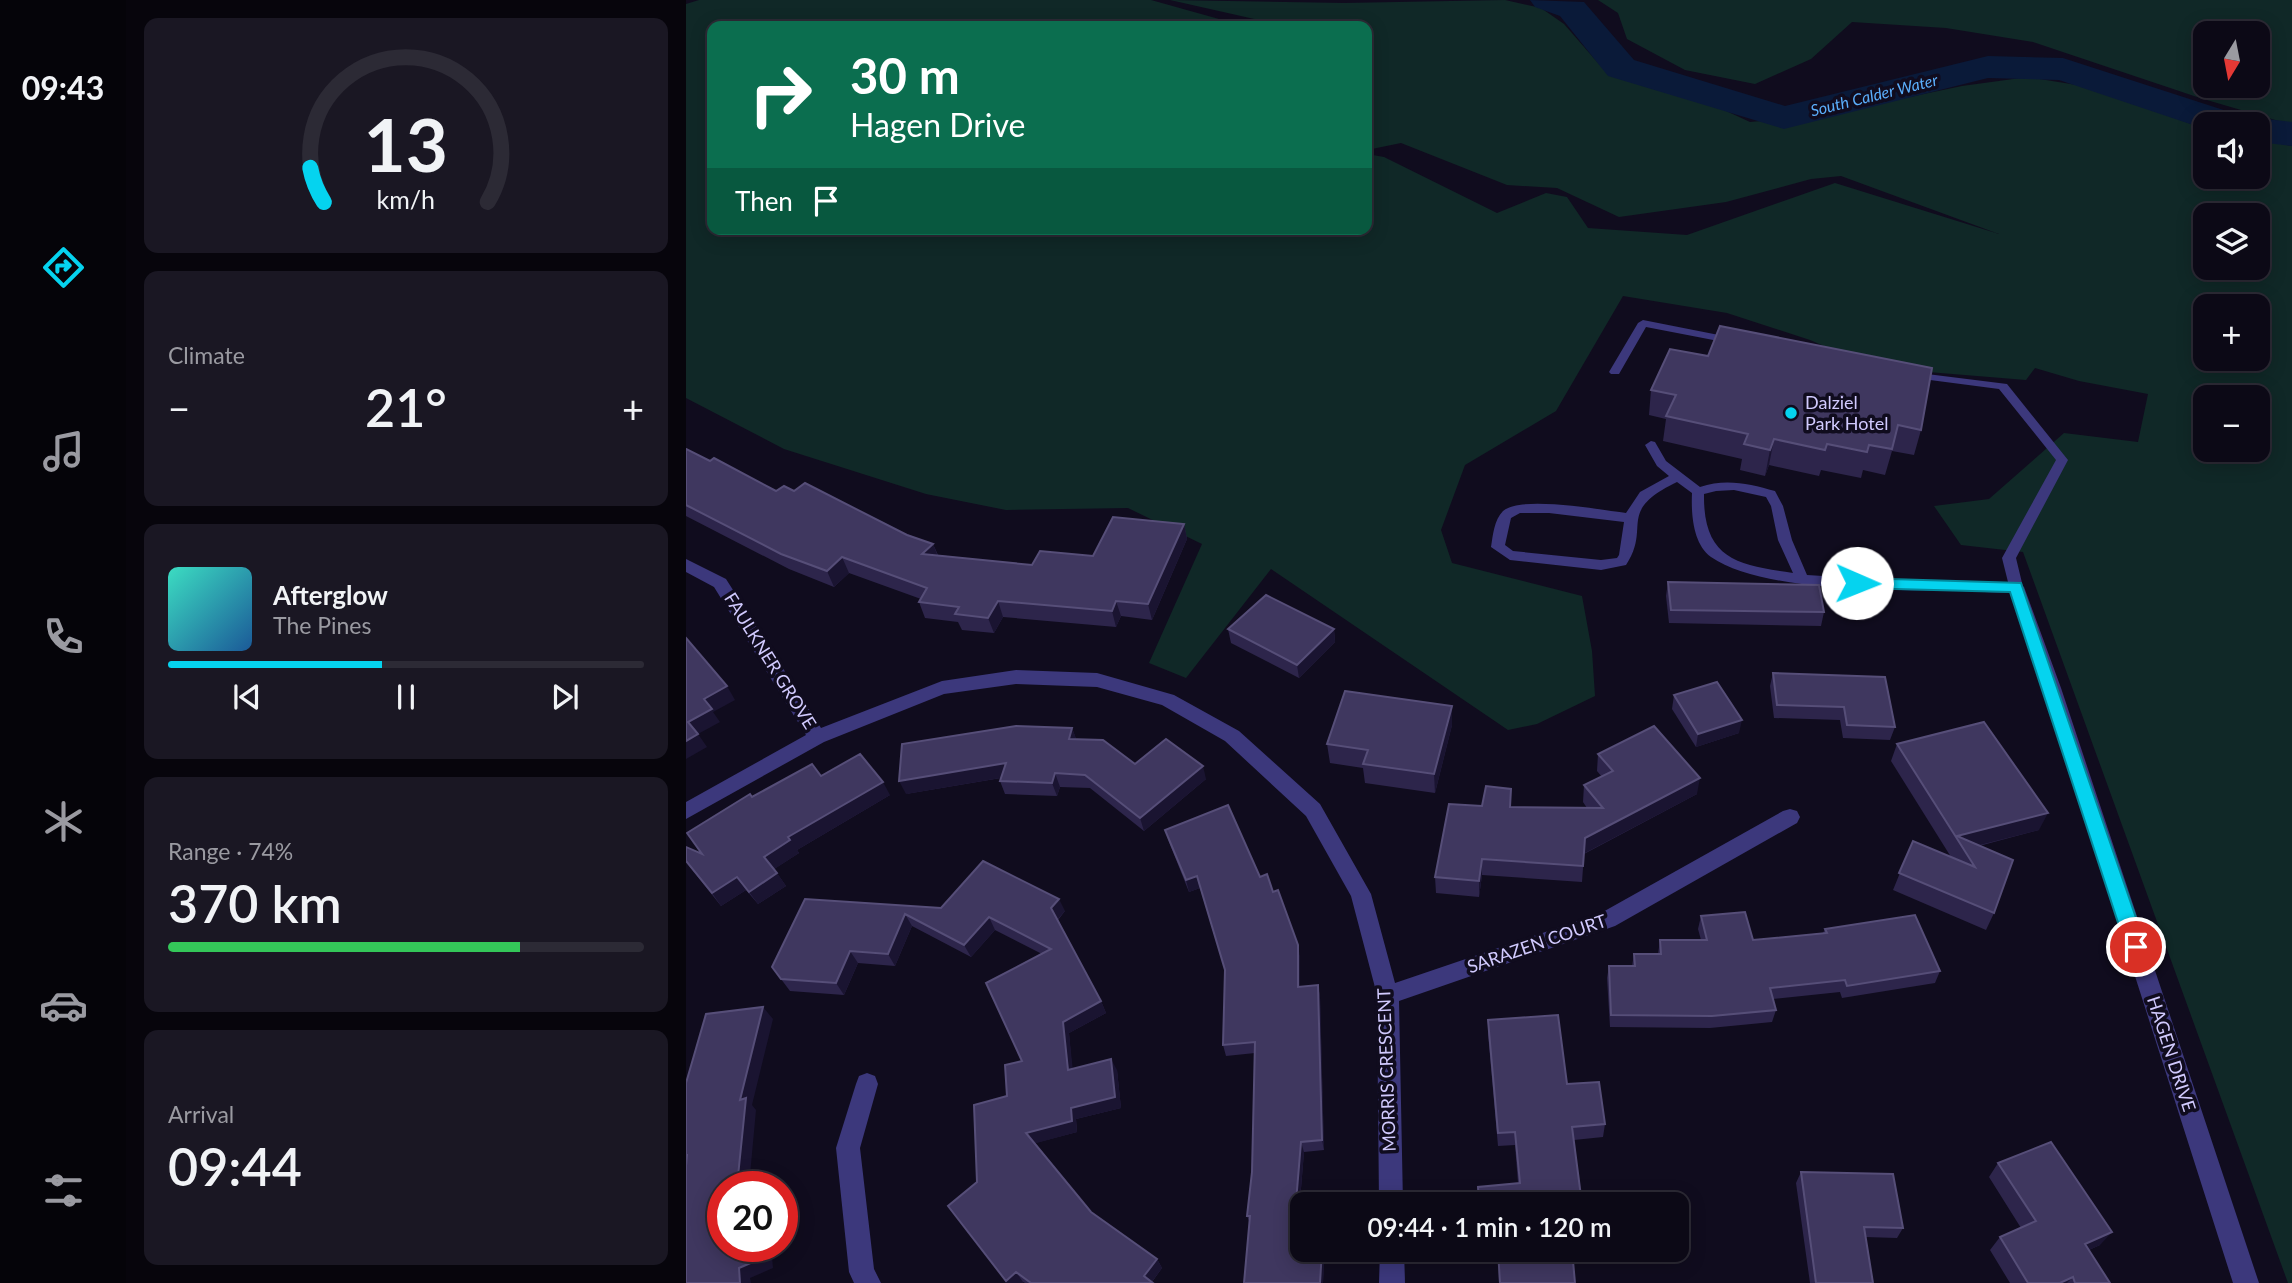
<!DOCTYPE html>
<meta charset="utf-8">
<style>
body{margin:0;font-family:Lato,sans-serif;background:#1a1723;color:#f1f3f6;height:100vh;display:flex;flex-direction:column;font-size:26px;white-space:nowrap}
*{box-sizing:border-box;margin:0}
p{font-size:23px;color:#9a9aa1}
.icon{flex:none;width:38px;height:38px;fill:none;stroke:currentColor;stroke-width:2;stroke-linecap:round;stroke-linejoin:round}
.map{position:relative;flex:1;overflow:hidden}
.details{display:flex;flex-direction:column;gap:18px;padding:18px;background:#07050c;width:560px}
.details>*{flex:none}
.hud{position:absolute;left:21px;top:21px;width:665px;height:214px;border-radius:14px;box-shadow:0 4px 18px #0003,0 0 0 2px #2c2a35;background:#0b6e4f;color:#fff;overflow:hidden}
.needle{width:46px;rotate:190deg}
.tools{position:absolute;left:1507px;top:21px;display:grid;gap:14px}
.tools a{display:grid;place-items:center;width:77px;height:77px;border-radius:14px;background:#0c0916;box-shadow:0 4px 18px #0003,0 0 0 2px #2c2a35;font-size:35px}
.speed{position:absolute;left:21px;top:1171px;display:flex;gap:14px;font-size:35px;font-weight:700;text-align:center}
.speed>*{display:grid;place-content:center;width:91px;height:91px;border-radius:50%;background:#0c0916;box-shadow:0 4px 18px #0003,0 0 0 2px #2c2a35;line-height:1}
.speed .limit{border:10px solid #d22;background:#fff;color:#111}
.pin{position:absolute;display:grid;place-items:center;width:60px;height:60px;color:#fff;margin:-30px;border:4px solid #fff;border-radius:50%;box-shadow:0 2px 7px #0007}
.me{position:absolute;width:77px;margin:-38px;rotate:91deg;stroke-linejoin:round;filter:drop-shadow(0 0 5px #0008)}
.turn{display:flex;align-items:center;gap:24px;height:147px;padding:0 28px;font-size:32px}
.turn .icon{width:91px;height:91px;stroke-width:2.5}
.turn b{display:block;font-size:49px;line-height:60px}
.then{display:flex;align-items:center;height:66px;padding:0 28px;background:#0003;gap:14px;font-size:26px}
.big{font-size:52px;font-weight:600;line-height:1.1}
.details .tile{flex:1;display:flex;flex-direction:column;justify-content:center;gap:10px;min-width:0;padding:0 24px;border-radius:14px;background:#1a1723}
.details .dial{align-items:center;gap:0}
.dial svg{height:182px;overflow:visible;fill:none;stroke:#2c2a35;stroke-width:7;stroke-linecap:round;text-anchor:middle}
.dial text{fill:#f1f3f6;stroke:none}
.song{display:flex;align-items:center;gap:21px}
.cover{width:84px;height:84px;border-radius:10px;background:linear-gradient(135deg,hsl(170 70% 55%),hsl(210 70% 35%))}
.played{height:7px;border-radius:4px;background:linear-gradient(90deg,#05d3ef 45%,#2c2a35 45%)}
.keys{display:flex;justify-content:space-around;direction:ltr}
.heat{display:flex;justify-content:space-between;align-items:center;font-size:38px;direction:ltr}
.charge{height:10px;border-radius:5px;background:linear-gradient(90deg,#34c759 74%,#2c2a35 0)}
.trip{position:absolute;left:604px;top:1192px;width:399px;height:70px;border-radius:14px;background:#0c0916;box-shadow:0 4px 18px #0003,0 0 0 2px #2c2a35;font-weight:600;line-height:70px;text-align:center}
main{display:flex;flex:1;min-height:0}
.menu{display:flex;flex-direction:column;width:126px;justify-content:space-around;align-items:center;background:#050409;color:#9a9aa1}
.menu .icon{width:49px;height:49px}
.menu .current{color:#05d3ef}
.menu b{font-size:32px;color:#f1f3f6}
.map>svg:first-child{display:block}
</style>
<main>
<nav class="menu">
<b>09:43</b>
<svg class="icon current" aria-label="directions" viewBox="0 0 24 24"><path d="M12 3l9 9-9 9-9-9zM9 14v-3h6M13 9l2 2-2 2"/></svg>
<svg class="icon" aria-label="music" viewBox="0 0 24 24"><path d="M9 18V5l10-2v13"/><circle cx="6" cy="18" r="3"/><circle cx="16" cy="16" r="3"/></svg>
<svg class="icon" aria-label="phone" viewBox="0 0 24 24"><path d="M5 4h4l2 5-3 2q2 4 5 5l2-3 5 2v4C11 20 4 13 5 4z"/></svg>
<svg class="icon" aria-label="climate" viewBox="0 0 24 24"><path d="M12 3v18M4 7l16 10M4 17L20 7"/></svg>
<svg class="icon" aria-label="car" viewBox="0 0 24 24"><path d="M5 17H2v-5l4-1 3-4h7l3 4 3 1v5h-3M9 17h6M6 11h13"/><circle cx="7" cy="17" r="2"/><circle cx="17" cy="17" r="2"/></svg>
<svg class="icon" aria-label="filters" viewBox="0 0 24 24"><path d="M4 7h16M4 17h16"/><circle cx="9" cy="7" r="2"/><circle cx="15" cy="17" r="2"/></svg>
</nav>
<section class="details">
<div class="tile dial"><svg viewBox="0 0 100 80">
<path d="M14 69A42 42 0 1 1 86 69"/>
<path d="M14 69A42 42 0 0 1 8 54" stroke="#05d3ef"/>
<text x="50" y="56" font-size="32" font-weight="700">13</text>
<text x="50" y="72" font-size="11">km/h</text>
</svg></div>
<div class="tile"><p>Climate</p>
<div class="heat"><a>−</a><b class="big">21°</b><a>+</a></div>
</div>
<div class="tile">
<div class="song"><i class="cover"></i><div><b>Afterglow</b><p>The Pines</p></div></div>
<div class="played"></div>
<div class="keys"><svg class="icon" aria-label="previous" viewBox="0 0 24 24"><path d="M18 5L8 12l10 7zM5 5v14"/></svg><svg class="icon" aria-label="pause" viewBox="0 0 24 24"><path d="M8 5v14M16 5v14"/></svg><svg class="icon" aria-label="next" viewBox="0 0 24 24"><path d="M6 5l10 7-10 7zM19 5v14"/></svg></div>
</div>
<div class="tile"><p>Range · 74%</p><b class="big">370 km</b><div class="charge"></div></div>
<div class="tile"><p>Arrival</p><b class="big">09:44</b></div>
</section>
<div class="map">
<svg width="1606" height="1283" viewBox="0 0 1606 1283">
<rect width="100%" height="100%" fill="#100c1e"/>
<!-- green -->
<g fill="#102827" fill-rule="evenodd">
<path d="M13,0H465L558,26H26V229H681V154L698,157L811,213L860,193L881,197L902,228L1001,235L1149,183L1313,234L1155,176L1125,179L1040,202L933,217L871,188L821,185L715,143L681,150V26H599L484,0L658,3L819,0L855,8L878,24L919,71L1012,98L1064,122L1138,115L1276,86L1342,77L1403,87L1519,129V177H1572V140L1606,146V1283H1602L1337,552L1275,545L1248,506L1303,499L1378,433L1452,442L1462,394L1393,381L1349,368L1340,380L1242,372L1203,374L1124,340L1041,313L937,296L870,411L779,465L755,530L766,563L896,596L906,651L909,696L851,724L822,730L585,569L500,678L463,663L516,544L442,508L320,510L240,494L98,449L0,398V4ZM1519,215H1572V268H1519ZM1519,306H1572V359H1519ZM1519,397H1572V450H1519Z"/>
<path d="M912,0H1606V125L1514,98L1347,42L1260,28L1166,22L1125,59L1069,84L999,70L941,39L932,13ZM1572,33V86H1519V33Z"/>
</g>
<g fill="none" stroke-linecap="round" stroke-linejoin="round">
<!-- river -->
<path fill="#0a1a39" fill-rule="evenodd" d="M844,0L898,2L948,60L1099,106L1302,56L1377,58L1556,116L1560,121L1572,118L1606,122V146L1572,142V124H1519V129L1373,80L1302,78L1098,129L922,76L874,16L849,7Z"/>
<!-- service -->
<g fill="#3c387c" fill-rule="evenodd">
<path d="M957,320L1048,338L1054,341L1048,344L960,327L933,374H925L923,372L952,323Z"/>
<path d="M1225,372L1321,384L1382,460L1330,558L1337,587L1335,590C1317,595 1295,591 1276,591C1213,590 1077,593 1025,557C1007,544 1005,514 1006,493L991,482C929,512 966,526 940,565L915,570L824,560L805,547C807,535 808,520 817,511C834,495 916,510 940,513L954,492L983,476L971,466L959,445L965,441L969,442L980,461L1014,487C1040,478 1064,484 1089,491L1097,506L1106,540L1121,575L1218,581L1322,582L1316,558L1370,460L1313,389L1221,377L1219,375ZM1048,490L1080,497L1085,506L1092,540L1107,573C1051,565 1017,559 1018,494L1030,491ZM834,513H863L938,522L933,555L931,558L915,560L827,551L819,545L825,518Z"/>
</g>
<!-- minor -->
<g fill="#3c387c" fill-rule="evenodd">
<path d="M0,559L40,579L135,728L256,681L330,670L411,673L488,695L553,731L634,804L685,894L709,983L915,913L1097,811L1104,809L1111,811L1114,817L1111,823L929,926L713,1001L717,1204H693L691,995L665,896L620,816L539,741L476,705L411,687L330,684L258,694L138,742L0,819V802L120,735L28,587L0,572Z"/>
<path d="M1330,581L1338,587L1375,688L1573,1283H1547L1357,688L1322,587Z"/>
<path d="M181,1073L189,1076L192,1084L174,1148L188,1269L195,1283H168L163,1272L150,1148L170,1084L173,1076Z"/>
<path d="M694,1250H718L719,1283H693Z"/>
</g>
</g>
<!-- wall -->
<g fill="#2d254b">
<path d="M984,349L1235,430L1228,455L1206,451L1199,475L1177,470L1175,478L1135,470L1133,476L1083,465L1079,476L1054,470L1056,459L977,441L980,419L963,415L965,390Z"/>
<path d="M0,449L90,491H108L247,544L252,555L346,565L407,556L498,524L501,539L466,620L435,616L430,627L317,617L308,633L276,630L272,622L239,618L233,602L235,599L163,573L148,587L103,569L0,516Z"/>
<path d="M982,582L1138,612L1135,626L983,623L980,596Z"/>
<path d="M542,629H648L649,642L613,678L545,643Z"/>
<path d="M1087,673L1209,727L1204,740L1157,738L1154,720L1088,718L1084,686Z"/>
<path d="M988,695L1053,733L1010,747L986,709Z"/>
<path d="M766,725L749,793L679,783L677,768L644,763L641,744Z"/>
<path d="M386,728L390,739L449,764L520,779L458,831L404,788L374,787L371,796L319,794L314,781L315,778L220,794Z"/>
<path d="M1211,744L1353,830L1293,846L1308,913L1300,930L1207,890L1227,841L1265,857L1205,761Z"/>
<path d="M912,754L1011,794L898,854L896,882L796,875L793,897L750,893L749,877L824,807L901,808L897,802L898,785L916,777L911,771Z"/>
<path d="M135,776L204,795L111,850L113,853L88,869L100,886L72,904L60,890L35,906L0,862L16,854L66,797Z"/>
<path d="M479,830L574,877L587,892L614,957V987L632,985L634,997L638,1150L618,1152L610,1250L638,1259L637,1283L564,1223L561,1216L566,1172L569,1053L540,1056L537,1045L539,971L514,888L503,892L483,842Z"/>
<path d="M119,899L255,908L379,911L372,920L415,1001L420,1013L383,1033L386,1069L431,1070L435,1108L390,1119L391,1132L349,1143L405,1212L471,1259L476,1268L466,1282L467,1283H339L337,1282L336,1283H321L262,1206L291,1182L321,1096L336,1061L356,954L309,930L285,957L226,926L209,966L172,963L158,995L104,991L86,967Z"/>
<path d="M1015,916L1067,940L1137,933L1139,929L1254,971L1249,983L1156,998L1154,992L1087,999L1090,1010L1086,1022L1024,1028L924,1027L921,978L923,966H946L948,954H972L974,940H1015L1012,929Z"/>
<path d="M802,1020L881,1084L919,1124L917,1137L888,1140L896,1204H792V1187L832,1183L829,1145L812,1146L802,1034Z"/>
<path d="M1312,1163L1414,1245L1403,1250L1424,1283H1324L1304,1250L1314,1237L1335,1228L1303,1177Z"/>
<path d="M1115,1172L1217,1228L1211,1238L1179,1237L1187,1283H1124L1110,1183Z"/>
<path d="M795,1250H886L889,1283H813L812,1253L796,1255Z"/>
</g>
<!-- shaded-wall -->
<g fill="#1a1431">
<path d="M1088,439L1083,465L1079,476L1084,450Z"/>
<path d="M498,524L501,539L466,620L462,604Z"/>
<path d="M247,544L253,559L236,554Z"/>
<path d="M156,557L163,573L148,587L141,571Z"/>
<path d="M312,601L317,617L308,633L302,618Z"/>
<path d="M430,601L435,616L430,627L426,611Z"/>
<path d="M648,629L649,642L613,678L611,665Z"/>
<path d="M41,686L49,700L27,712L34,722L12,734L21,747L0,759V741L2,722L18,699Z"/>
<path d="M766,706V725L749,793L748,774Z"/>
<path d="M1056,720L1053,733L1010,747L1012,734Z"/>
<path d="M386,728L391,741L383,739Z"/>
<path d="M320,763L326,776L220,794L213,781Z"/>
<path d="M517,766L520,779L458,831L454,818Z"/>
<path d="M369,773L374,787L371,796L366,783Z"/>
<path d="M1014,778L1011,794L897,854L899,838Z"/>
<path d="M197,782L204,795L111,850L113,853L87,870L78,857L102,837Z"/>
<path d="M1362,813L1353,830L1278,849L1271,836Z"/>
<path d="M796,859V875L793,897V881Z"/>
<path d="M91,873L100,886L72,904L63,892Z"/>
<path d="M511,876L514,888L503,892L500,880Z"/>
<path d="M51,877L60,890L35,906L26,893Z"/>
<path d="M373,899L379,911L371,920L365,908Z"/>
<path d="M219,914L226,926L209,966L202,954Z"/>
<path d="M303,917L309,930L285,957L278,945Z"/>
<path d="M612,945L614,957V999L612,987Z"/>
<path d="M164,951L172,963L158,995L150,983Z"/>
<path d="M632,985L634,997L638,1150L636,1140Z"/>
<path d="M415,1001L420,1013L383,1033L388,1081L382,1070L377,1022Z"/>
<path d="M77,1007L87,1019L66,1105L70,1110L63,1186H51L54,1100Z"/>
<path d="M425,1059L431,1070L435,1108L390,1119L391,1132L347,1144L340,1133L385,1108Z"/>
<path d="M615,1142L618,1152L609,1259L606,1250Z"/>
<path d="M1426,1232L1414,1245L1387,1257L1399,1244Z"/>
<path d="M75,1246H85L87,1268L64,1278L65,1283H54L53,1268Z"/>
<path d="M636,1250L638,1259L637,1283H634Z"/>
<path d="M471,1259L476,1268L465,1283L458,1276Z"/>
<path d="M330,1272L337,1282L336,1283H321L320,1281Z"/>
<path d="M1387,1277L1381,1283H1374Z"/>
</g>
<!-- building -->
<g fill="#3f375f" stroke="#564e78" stroke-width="2">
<path d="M1034,326L1246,368L1235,430L1212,425L1206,449L1183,445L1181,452L1141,444L1139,450L1088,439L1084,450L1058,444L1062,434L980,416L990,395L965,390L984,349L1022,356Z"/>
<path d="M0,449L24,461L28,458L90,491L98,486L108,491L119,483L221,535L247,544L236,554L346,565L354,551L407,556L427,517L498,524L462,604L430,601L426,611L312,601L302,618L269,614L273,607L233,602L241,588L156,557L141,571L95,554L0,505Z"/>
<path d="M982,582L1133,585L1138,612L985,610Z"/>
<path d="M580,595L648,629L611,665L542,629Z"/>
<path d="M0,638L41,686L18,699L26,709L2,722L12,734L0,741Z"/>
<path d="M1087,673L1199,677L1209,727L1161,725L1158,707L1091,705Z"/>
<path d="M1031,682L1056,720L1012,734L988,695Z"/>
<path d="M659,691L766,706L748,774L677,764L682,750L641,744Z"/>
<path d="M1298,722L1362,813L1271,836L1327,860L1308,913L1213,873L1227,841L1289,867L1211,744Z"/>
<path d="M330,726L386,728L383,739L417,740L449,764L480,739L517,766L454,818L399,775L369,773L366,783L314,781L320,763L213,781L216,744Z"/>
<path d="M968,726L1014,778L899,838L897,866L796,859L793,881L749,877L763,804L796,806L800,786L825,789L824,807L917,808L898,785L927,771L912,754Z"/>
<path d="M174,754L197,782L102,837L104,840L78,857L91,873L63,892L51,877L26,893L0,861V847L16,854L1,833L64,794L66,797L126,764L135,776Z"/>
<path d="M542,805L574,877L581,874L587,892L592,890L612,945V987L632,985L636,1140L615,1142L606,1250H636L634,1283H558L564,1216H561L566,1172L569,1042L537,1045L539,970L511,876L500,880L479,830Z"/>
<path d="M297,861L373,899L365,908L415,1001L377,1022L382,1070L425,1059L429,1097L385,1108L386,1121L340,1133L405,1212L471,1259L458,1276L467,1283H345L330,1272L320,1281L262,1206L291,1182L288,1105L321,1096L319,1065L336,1061L300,983L365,949L303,917L278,945L219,914L202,954L164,951L150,983L95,979L86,967L119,899L255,908Z"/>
<path d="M1059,912L1067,940L1141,933L1139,929L1229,915L1254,971L1161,986L1159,980L1084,988L1090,1010L1026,1016L925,1015L923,966H949L948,954H975L974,940H1021L1015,916Z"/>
<path d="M77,1007L54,1100L60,1098L51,1186H37V1246H75L76,1258L53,1268L54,1283H0V1166L1,1155H0V1083L20,1014Z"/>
<path d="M872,1015L881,1084L913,1082L919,1124L886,1127L896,1204H793L792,1187L834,1183L829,1132L812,1133L802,1020Z"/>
<path d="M1365,1142L1426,1232L1399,1244L1424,1283H1389L1387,1277L1374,1283H1342L1314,1237L1350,1221L1312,1163Z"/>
<path d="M1115,1172L1207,1174L1217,1228L1178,1227L1187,1283H1130Z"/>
<path d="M812,1250H886L889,1283H814Z"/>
</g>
<!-- route -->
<path fill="#05d3ef" stroke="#03899b" stroke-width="2" d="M1171,578L1335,583L1460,947L1457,953L1450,955L1443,953L1440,947L1324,592L1171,588L1164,583Z"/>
<!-- markers -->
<circle fill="#05d3ef" stroke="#100c1e" stroke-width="2.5" cx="1105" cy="413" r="7"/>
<g text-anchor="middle" stroke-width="7" stroke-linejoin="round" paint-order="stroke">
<!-- far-water labels -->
<g font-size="16" font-style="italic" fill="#5baefb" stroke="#100c1e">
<text transform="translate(1188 95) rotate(-14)" y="6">South Calder Water</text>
</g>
<!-- poi labels -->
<g font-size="18" fill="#d1cafe" stroke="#100c1e" text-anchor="start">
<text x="1119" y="409">Dalziel<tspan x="1119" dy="21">Park Hotel</tspan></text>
</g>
<!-- street labels -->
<g font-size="18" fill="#d1cafe" stroke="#100c1e">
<text transform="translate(84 661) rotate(58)" y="6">FAULKNER GROVE</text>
<text transform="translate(851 944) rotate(-19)" y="6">SARAZEN COURT</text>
<text transform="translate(1485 1054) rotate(72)" y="6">HAGEN DRIVE</text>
<text transform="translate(701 1070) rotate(-92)" y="6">MORRIS CRESCENT</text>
</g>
</g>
</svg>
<div class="tools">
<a><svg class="needle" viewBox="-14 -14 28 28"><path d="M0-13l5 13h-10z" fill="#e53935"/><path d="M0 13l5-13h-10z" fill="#9a9aa1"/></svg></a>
<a><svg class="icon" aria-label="sound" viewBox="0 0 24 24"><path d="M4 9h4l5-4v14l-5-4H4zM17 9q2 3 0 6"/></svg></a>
<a><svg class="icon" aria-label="layers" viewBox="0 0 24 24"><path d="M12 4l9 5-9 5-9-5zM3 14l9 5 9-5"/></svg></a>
<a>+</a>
<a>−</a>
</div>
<div class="speed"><div class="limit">20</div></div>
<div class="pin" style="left:1450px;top:947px;background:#d93025"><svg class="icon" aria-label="arrive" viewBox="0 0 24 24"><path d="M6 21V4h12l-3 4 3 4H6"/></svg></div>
<svg class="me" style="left:1171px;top:583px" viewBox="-20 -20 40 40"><circle r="19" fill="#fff"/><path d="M0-13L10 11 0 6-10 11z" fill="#05d3ef"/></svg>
<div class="trip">09:44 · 1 min · 120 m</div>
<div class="hud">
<div class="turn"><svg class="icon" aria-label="right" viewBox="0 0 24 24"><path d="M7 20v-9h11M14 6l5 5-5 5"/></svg><div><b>30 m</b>Hagen Drive</div></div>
<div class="then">Then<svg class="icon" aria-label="arrive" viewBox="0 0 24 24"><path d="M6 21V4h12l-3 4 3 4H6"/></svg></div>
</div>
</div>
</main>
